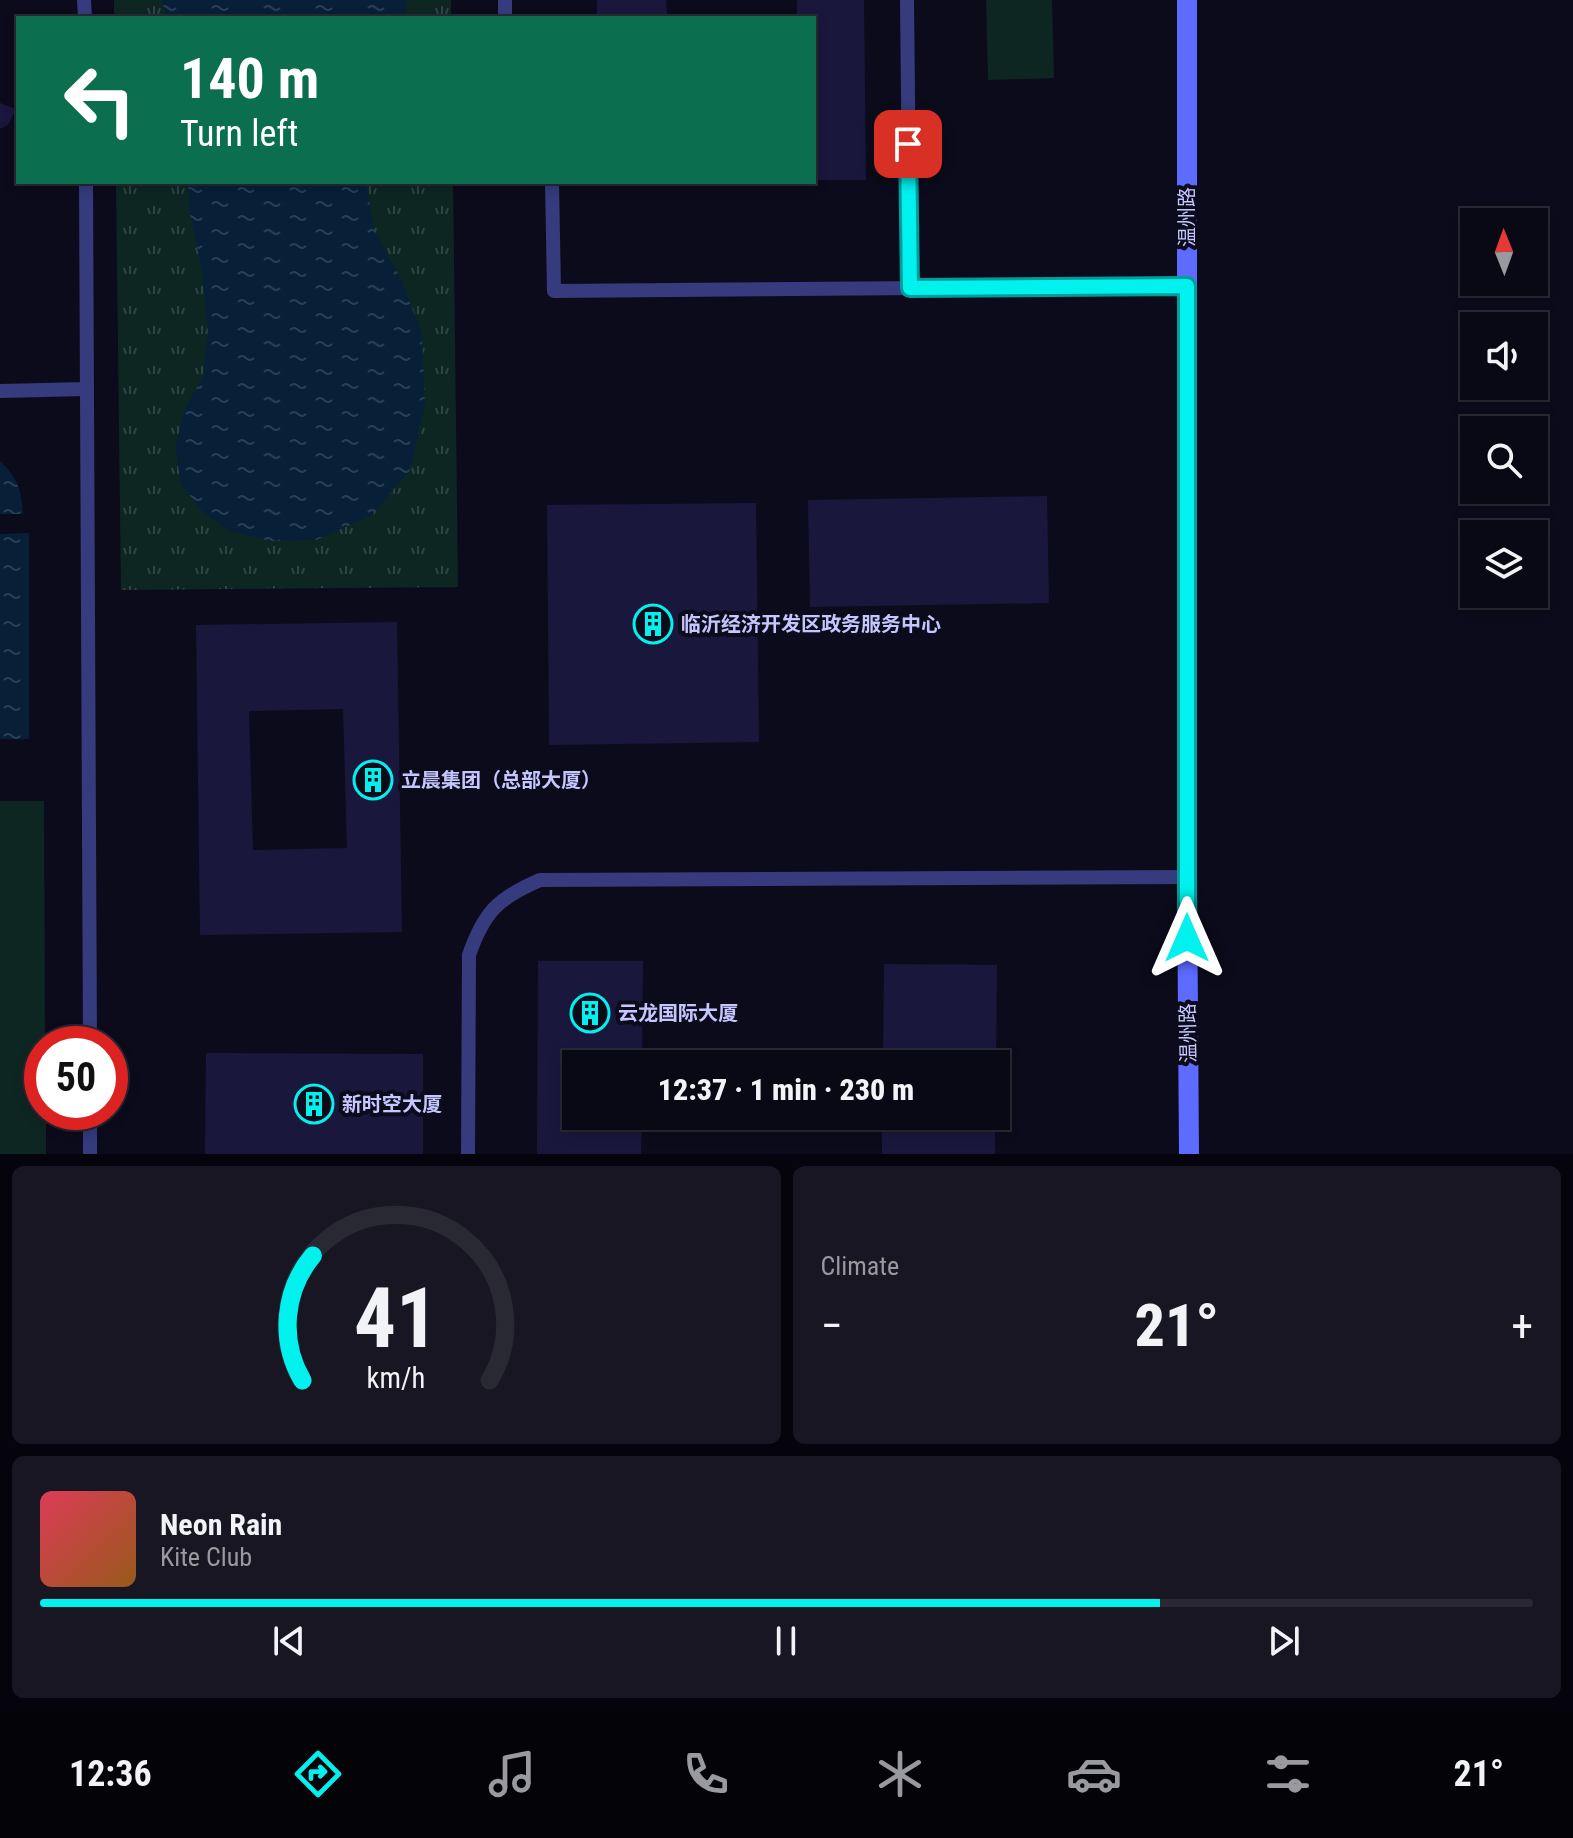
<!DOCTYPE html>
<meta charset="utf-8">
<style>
body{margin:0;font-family:"Roboto Condensed","Noto Sans SC",sans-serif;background:#171622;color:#f1f3f6;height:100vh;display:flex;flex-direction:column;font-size:30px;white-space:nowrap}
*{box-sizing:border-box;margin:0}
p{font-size:26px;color:#999aa0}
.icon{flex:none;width:44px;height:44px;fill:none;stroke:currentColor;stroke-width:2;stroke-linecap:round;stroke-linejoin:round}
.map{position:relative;height:1154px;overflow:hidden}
.details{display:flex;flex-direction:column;gap:12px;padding:12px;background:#05040c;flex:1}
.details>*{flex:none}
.hud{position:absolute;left:16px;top:16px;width:800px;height:168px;border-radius:0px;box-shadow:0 4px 12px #0003,0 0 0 2px #292934;background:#0b6e4f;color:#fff;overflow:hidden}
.needle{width:52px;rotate:359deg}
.buttons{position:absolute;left:1460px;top:208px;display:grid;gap:16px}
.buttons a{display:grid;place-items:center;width:88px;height:88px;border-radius:0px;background:#090815;box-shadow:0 4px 12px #0003,0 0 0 2px #292934;font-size:40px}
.speed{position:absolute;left:24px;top:1026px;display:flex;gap:16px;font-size:40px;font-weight:700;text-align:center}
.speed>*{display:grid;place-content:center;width:104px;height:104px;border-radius:50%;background:#090815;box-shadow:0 4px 12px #0003,0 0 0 2px #292934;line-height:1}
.speed .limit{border:12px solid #d22;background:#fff;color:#111}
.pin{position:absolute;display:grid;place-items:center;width:68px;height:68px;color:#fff;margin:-34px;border-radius:16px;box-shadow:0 4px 12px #0006}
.me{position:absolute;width:88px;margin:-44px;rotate:0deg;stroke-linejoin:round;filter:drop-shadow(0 0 6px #0008)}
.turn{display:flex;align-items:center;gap:28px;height:168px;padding:0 32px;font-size:36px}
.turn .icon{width:104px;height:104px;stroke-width:2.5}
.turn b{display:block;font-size:56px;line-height:68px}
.big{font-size:60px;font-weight:800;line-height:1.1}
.details .card{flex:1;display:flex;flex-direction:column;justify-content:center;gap:12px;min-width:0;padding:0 28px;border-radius:12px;background:#171622}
.details .dial{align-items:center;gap:0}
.dial svg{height:208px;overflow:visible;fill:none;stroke:#292934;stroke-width:7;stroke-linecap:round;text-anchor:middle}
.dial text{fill:#f1f3f6;stroke:none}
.song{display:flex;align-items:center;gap:24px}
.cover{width:96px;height:96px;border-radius:12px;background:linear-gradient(135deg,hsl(350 70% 55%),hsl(30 70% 35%))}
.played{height:8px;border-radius:4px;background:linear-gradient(90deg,#00f1ee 75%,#292934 75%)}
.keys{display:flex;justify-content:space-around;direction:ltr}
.heat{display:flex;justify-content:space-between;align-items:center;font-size:44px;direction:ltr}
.details .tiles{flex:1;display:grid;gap:12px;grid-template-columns:1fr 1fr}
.card:last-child{grid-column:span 2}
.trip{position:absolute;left:562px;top:1050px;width:448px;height:80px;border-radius:0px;background:#090815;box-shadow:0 4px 12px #0003,0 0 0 2px #292934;font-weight:800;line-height:80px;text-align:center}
.tabs{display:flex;height:128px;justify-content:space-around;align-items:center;background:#040308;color:#999aa0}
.tabs .icon{width:56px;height:56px}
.tabs .on{color:#00f1ee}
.tabs b{font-size:36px;color:#f1f3f6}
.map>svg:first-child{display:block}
</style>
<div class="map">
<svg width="1573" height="1154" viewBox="0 0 1573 1154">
<defs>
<pattern id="grass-tufts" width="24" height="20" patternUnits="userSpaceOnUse" patternTransform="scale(2)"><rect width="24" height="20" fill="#0e2622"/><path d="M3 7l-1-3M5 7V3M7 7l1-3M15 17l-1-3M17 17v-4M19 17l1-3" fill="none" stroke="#304443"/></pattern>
<pattern id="water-ripples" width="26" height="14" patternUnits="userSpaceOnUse" patternTransform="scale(2)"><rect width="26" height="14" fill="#081f38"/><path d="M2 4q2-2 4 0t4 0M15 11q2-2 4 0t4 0" fill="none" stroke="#2a3e56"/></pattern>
</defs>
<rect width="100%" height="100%" fill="#0c0b1c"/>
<!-- grass -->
<g fill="url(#grass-tufts)">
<rect x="114" y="0" width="337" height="18"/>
<path d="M116,182H453L458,587L121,590Z"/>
</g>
<!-- garden -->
<g fill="#0e2622">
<path d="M986,0H1052L1054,78L988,80Z"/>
<path d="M0,801H44L45,1044H42V1112H46V1154H0Z"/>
</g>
<!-- water -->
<g fill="url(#water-ripples)">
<path d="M162,0H408L404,18H167Z"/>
<path d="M188,182H368L367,190L374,229L401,279L422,334L425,406L410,470L371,516L316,540L269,541L230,531L202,511L181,484L175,447L185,408L203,376L208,333L202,272L190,213Z"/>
<path d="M0,461C18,478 21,490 23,514H0Z"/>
<path d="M29,533V739H0V534Z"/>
</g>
<!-- building -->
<g fill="#1a173d" fill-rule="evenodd">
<path d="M597,0H666L667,18H597Z"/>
<path d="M797,0H864L866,180H814V18H797Z"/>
<path d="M0,103L16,109L8,125L2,128H0Z"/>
<path d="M1047,496L1049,603L810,607L808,500Z"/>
<path d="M756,503L759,742L549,745L547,505Z"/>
<path d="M397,622L402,932L200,935L196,625ZM343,709L347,848L253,850L249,711Z"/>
<path d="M538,961H643L642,1064H576V1116H642L641,1154H537Z"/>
<path d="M884,964L997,965L996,1064H883Z"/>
<path d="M206,1053L423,1054V1154H205Z"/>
<rect x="882" y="1116" width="113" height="38"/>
</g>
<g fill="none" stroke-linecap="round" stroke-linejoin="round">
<!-- service -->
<g stroke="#353b7c" stroke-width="14">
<path d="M84,0L85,18"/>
<path d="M505,0V18"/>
<path d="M907,0L910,288"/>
<path d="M86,182L90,1044"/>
<path d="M552,182L554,291L1187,286"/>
<path d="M0,391L87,389"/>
<path d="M90,1112V1154"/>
<path d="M468,1154L469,955C484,912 498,898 540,880L1187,877"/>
</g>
<!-- secondary -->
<path stroke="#5d6bff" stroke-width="20" d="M1187,0V877L1189,1154"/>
</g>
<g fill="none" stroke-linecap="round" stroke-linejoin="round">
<defs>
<path id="route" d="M908,144L910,288L1187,286V938"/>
</defs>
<!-- route casing -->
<use href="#route" stroke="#009d9b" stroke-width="20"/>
<!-- route -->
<use href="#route" stroke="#00f1ee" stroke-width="14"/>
</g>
<!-- icons -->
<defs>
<symbol id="building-ring" viewBox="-11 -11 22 22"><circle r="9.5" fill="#0c0b1c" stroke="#00f1ee" stroke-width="1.5"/><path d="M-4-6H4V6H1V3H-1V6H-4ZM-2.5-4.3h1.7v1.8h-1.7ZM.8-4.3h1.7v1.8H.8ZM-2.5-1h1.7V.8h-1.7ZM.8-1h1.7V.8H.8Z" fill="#00f1ee"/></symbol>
</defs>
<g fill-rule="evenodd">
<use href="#building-ring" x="631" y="602" width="44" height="44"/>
<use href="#building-ring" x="351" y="758" width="44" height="44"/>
<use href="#building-ring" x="568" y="991" width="44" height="44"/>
<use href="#building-ring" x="292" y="1082" width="44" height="44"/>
</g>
<g text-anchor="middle" stroke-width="8" stroke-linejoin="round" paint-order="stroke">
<!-- street labels -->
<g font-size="20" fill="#c6c6ff" stroke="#0c0b1c">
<text transform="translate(1187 217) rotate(-90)" y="7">温州路</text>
<text transform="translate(1188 1033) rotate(-91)" y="7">温州路</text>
</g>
<!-- poi labels -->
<g font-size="20" font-weight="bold" fill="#c6c6ff" stroke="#0c0b1c" text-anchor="start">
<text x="681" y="631">临沂经济开发区政务服务中心</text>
<text x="401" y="787">立晨集团（总部大厦）</text>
<text x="618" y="1020">云龙国际大厦</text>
<text x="342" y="1111">新时空大厦</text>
</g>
</g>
</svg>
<div class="buttons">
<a><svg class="needle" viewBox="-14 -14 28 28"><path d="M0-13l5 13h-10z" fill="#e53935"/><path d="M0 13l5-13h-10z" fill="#999aa0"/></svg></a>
<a><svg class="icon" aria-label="sound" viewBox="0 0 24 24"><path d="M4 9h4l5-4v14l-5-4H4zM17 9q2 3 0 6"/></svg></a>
<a><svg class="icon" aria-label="search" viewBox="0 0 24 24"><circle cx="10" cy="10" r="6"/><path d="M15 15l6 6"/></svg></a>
<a><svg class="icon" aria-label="layers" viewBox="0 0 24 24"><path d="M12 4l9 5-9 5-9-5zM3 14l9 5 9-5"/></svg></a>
</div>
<div class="speed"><div class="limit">50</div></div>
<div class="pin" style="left:908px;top:144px;background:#d93025"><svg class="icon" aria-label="arrive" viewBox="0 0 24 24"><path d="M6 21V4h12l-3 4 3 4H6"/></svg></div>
<svg class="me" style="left:1187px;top:938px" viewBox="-20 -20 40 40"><path d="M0-17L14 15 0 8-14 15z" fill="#00f1ee" stroke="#fff" stroke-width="4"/></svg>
<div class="trip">12:37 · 1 min · 230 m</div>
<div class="hud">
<div class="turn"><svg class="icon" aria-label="left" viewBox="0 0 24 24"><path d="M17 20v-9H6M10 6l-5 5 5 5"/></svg><div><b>140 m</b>Turn left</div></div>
</div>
</div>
<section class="details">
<div class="tiles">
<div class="card dial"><svg viewBox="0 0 100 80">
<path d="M14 69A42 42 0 1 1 86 69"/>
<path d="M14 69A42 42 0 0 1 18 21" stroke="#00f1ee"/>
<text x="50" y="56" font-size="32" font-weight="700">41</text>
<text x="50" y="72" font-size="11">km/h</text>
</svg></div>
<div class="card"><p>Climate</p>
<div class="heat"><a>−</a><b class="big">21°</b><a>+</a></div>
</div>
<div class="card">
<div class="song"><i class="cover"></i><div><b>Neon Rain</b><p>Kite Club</p></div></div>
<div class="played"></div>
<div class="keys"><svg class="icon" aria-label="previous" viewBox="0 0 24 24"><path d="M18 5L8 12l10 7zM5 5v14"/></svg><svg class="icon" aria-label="pause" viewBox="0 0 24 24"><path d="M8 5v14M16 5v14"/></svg><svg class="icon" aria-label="next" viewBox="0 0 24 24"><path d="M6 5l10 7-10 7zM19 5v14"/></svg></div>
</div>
</div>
</section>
<nav class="tabs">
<b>12:36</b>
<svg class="icon on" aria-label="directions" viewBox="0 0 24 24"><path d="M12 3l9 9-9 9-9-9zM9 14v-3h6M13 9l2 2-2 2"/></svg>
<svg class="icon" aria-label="music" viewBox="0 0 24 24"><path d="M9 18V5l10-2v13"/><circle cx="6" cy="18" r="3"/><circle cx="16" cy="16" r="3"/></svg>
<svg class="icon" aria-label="phone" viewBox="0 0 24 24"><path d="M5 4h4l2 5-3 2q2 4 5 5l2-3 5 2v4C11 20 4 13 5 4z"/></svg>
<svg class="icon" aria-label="climate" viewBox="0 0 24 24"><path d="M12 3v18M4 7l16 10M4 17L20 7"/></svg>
<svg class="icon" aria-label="car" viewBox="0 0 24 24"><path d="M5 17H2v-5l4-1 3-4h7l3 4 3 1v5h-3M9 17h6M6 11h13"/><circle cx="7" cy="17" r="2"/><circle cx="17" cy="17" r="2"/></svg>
<svg class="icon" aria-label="filters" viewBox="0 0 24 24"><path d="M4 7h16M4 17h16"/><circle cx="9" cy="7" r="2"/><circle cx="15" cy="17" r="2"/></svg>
<b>21°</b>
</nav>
